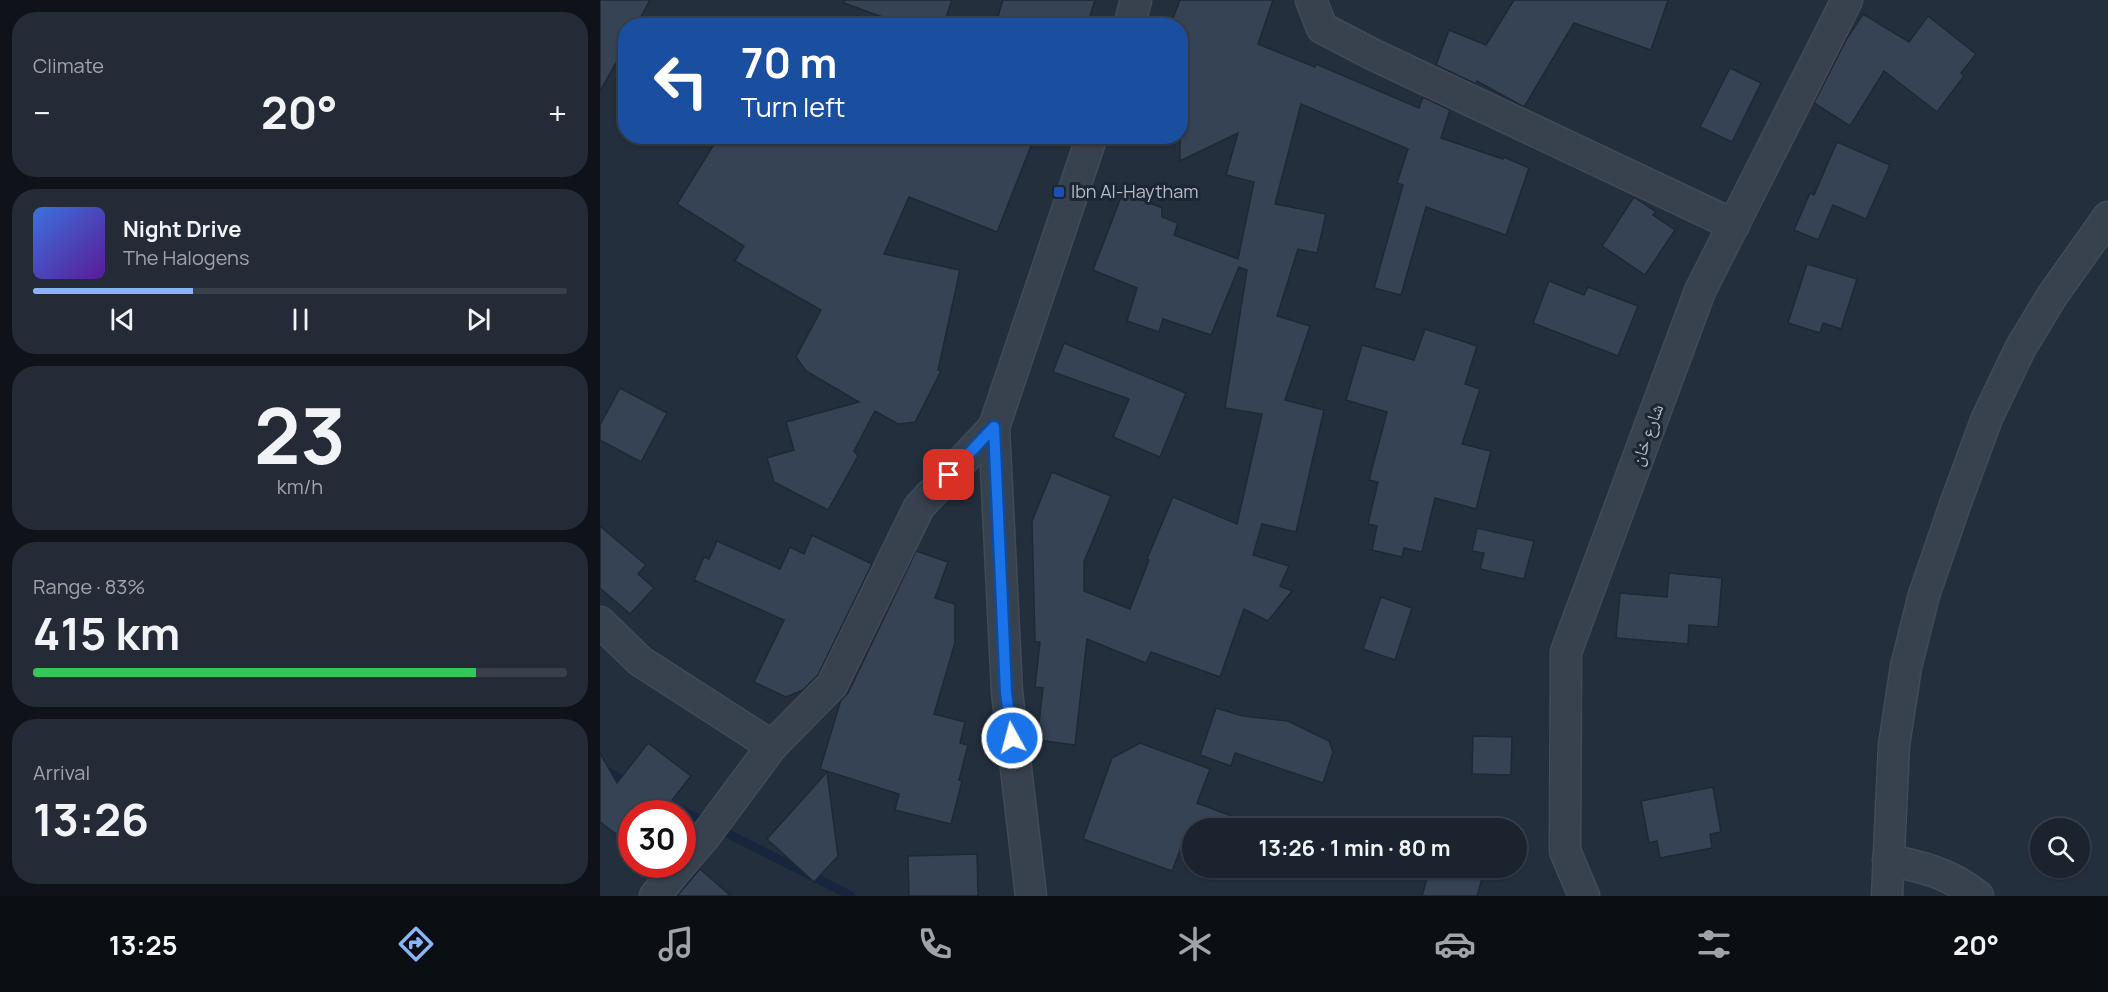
<!DOCTYPE html>
<meta charset="utf-8">
<style>
body{margin:0;font-family:Manrope,"Noto Naskh Arabic",sans-serif;background:#242b36;color:#f1f3f6;height:100vh;display:flex;flex-direction:column;font-size:22px;white-space:nowrap}
*{box-sizing:border-box;margin:0}
p{font-size:20px;color:#a0a4aa}
.icon{flex:none;width:33px;height:33px;fill:none;stroke:currentColor;stroke-width:2;stroke-linecap:round;stroke-linejoin:round}
.map{position:relative;flex:1;overflow:hidden}
.side{display:flex;flex-direction:column;gap:12px;padding:12px;background:#0f1319;width:600px}
.side>*{flex:none}
.banner{position:absolute;left:18px;top:18px;width:570px;height:126px;border-radius:24px;box-shadow:0 2px 4px #0004,0 0 0 2px #39404a;background:#1a4fa0;color:#fff;overflow:hidden}
.tools{position:absolute;left:1430px;top:818px;display:grid;gap:12px}
.tools a{display:grid;place-items:center;width:60px;height:60px;border-radius:50%;background:#1b232e;box-shadow:0 2px 4px #0004,0 0 0 2px #39404a;font-size:30px}
.speed{position:absolute;left:18px;top:800px;display:flex;gap:12px;font-size:30px;font-weight:700;text-align:center}
.speed>*{display:grid;place-content:center;width:78px;height:78px;border-radius:50%;background:#1b232e;box-shadow:0 2px 4px #0004,0 0 0 2px #39404a;line-height:1}
.speed .limit{border:9px solid #d22;background:#fff;color:#111}
.pin{position:absolute;display:grid;place-items:center;width:51px;height:51px;color:#fff;margin:-26px;border-radius:12px;box-shadow:0 3px 9px #0006}
.me{position:absolute;width:66px;margin:-33px;rotate:353deg;stroke-linejoin:round;filter:drop-shadow(0 0 4px #0008)}
.turn{display:flex;align-items:center;gap:21px;height:126px;padding:0 24px;font-size:27px}
.turn .icon{width:78px;height:78px;stroke-width:2.5}
.turn b{display:block;font-size:42px;line-height:51px}
.big{font-size:45px;font-weight:700;line-height:1.1}
.side .card{flex:1;display:flex;flex-direction:column;justify-content:center;gap:9px;min-width:0;padding:0 21px;border-radius:24px;background:#242b36}
.side .dial{align-items:center;gap:0}
.dial b{font-size:78px;line-height:1}
.song{display:flex;align-items:center;gap:18px}
.cover{width:72px;height:72px;border-radius:9px;background:linear-gradient(135deg,hsl(220 70% 55%),hsl(270 70% 35%))}
.played{height:6px;border-radius:3px;background:linear-gradient(90deg,#8ab4f8 30%,#39404a 30%)}
.keys{display:flex;justify-content:space-around;direction:ltr}
.heat{display:flex;justify-content:space-between;align-items:center;font-size:33px;direction:ltr}
.charge{height:9px;border-radius:4px;background:linear-gradient(90deg,#34c759 83%,#39404a 0)}
.trip{position:absolute;left:582px;top:818px;width:345px;height:60px;border-radius:30px;background:#1b232e;box-shadow:0 2px 4px #0004,0 0 0 2px #39404a;font-weight:700;line-height:60px;text-align:center}
.tabs{display:flex;height:96px;justify-content:space-around;align-items:center;background:#0b0e12;color:#a0a4aa}
.tabs .icon{width:42px;height:42px}
.tabs .selected{color:#8ab4f8}
.tabs b{font-size:27px;color:#f1f3f6}
main{display:flex;flex:1;min-height:0}
.map>svg:first-child{display:block}
</style>
<main>
<section class="side">
<div class="card"><p>Climate</p>
<div class="heat"><a>−</a><b class="big">20°</b><a>+</a></div>
</div>
<div class="card">
<div class="song"><i class="cover"></i><div><b>Night Drive</b><p>The Halogens</p></div></div>
<div class="played"></div>
<div class="keys"><svg class="icon" aria-label="previous" viewBox="0 0 24 24"><path d="M18 5L8 12l10 7zM5 5v14"/></svg><svg class="icon" aria-label="pause" viewBox="0 0 24 24"><path d="M8 5v14M16 5v14"/></svg><svg class="icon" aria-label="next" viewBox="0 0 24 24"><path d="M6 5l10 7-10 7zM19 5v14"/></svg></div>
</div>
<div class="card dial"><b>23</b><p>km/h</p></div>
<div class="card"><p>Range · 83%</p><b class="big">415 km</b><div class="charge"></div></div>
<div class="card"><p>Arrival</p><b class="big">13:26</b></div>
</section>
<div class="map">
<svg width="1508" height="896" viewBox="0 0 1508 896">
<rect width="100%" height="100%" fill="#242f3e"/>
<g fill="none" stroke-linecap="round" stroke-linejoin="round">
<!-- stream -->
<g stroke="#17263c" stroke-width="9">
<path d="M0,768L29,783"/>
<path d="M60,799L251,896"/>
</g>
</g>
<!-- building -->
<g fill="#364354" stroke="#1f2835" stroke-width="1.5">
<path d="M0,0H50L36,26H26V45L0,91Z"/>
<path d="M245,0H352L343,26H299L296,22L244,3Z"/>
<path d="M403,0H495L487,26H395Z"/>
<path d="M580,0H673L658,44L715,67L716,64L819,108L823,97L850,110L841,138L903,159L904,157L929,168L906,235L826,207L801,295L774,288L803,185L797,183L808,149L701,104L675,204L726,214L717,253L698,249L677,316L710,326L685,400L724,410L696,532L662,524L653,555L689,566L680,586L692,591L668,621L644,609L620,677L551,652L546,663L487,639L475,745L437,740L443,688L435,687L440,642H435L432,521L452,472L511,496L484,562V591L530,609L549,560L547,559L573,497L637,524L662,414L625,408L647,270L639,267L611,335L563,319L559,332L527,321L537,288L493,270L523,192L562,208V217L578,223L574,235L638,259L654,182L626,175L638,133L580,161V26H570Z"/>
<path d="M914,0H1068L1051,50L974,23L924,107L877,81L876,84L836,65L849,30L886,45Z"/>
<path d="M1263,14L1309,42L1328,16L1376,54L1361,73L1364,76L1337,112L1284,71L1250,126L1214,103L1246,40Z"/>
<path d="M1130,68L1161,83L1132,142L1100,127Z"/>
<path d="M119,136H435L397,232L309,197L284,254L360,270L338,370L341,371L315,422L298,424L275,411L254,451L258,456L228,510L174,482L167,458L194,450L186,422L259,402L206,371L196,357L221,310L135,261L144,246L77,204Z"/>
<path d="M1237,142L1290,165L1266,219L1233,205L1218,240L1194,230L1210,193L1214,195Z"/>
<path d="M1034,197L1056,212L1053,215L1075,230L1045,275L1002,246Z"/>
<path d="M1207,264L1257,279L1241,329L1223,323L1220,333L1188,323Z"/>
<path d="M949,281L984,295L988,287L1038,306L1018,356L933,323Z"/>
<path d="M825,329L877,346L865,384L880,389L862,444L891,451L876,509L835,498L822,552L804,548L802,557L772,550L777,526L768,524L778,482L769,480L787,412L746,400L762,345L814,360Z"/>
<path d="M464,343L586,393L560,457L513,437L529,399L453,372Z"/>
<path d="M20,388L67,413L41,462L0,440V425Z"/>
<path d="M0,526L46,565L38,574L54,588L30,614L0,588Z"/>
<path d="M877,528L934,541L924,579L880,569L884,553L872,551Z"/>
<path d="M212,535L272,564L218,675L203,690L186,697L154,682L184,620L94,580L104,557L109,559L117,541L180,569L190,547L204,554Z"/>
<path d="M316,551L348,562L335,598L355,604V643L334,714L365,722L360,743L368,745L359,780L362,781L351,824L295,810L299,794L220,769L241,700L248,693Z"/>
<path d="M1069,573L1122,578L1118,627L1089,625L1088,644L1016,638L1020,593L1067,597Z"/>
<path d="M781,597L812,608L795,660L763,649Z"/>
<path d="M616,708L643,716L688,721L729,741L733,752L723,783L635,753L631,766L600,755Z"/>
<path d="M873,736L912,737L911,775L872,774Z"/>
<path d="M48,743L91,776L62,813H32V846L0,822V753L17,783Z"/>
<path d="M540,743L610,769L597,803L664,828H592V846L583,842L572,871L483,839L512,758Z"/>
<path d="M227,772L238,856L214,882L167,839Z"/>
<path d="M1113,787L1121,832L1110,834L1112,848L1060,858L1057,841L1049,843L1041,801Z"/>
<path d="M377,854L378,896H309L308,856Z"/>
<path d="M830,867H865L884,872L877,896H822Z"/>
<path d="M100,869L131,896H77Z"/>
</g>
<g fill="none" stroke-linecap="round" stroke-linejoin="round">
<defs>
<g id="street">
<path d="M711,0L722,28L772,54L1134,225"/>
<path d="M529,26L536,0"/>
<path d="M0,622L40,661L172,746"/>
<path d="M1288,860C1323,867 1349,873 1378,896"/>
<path d="M82,863L106,835L172,746L232,685L319,507L394,427"/>
<path d="M55,896L81,864"/>
<path d="M431,896L407,692L394,427L492,136"/>
<path d="M984,896L965,851L966,652L1100,291L1247,0"/>
<path d="M1287,896L1294,745L1306,667L1324,595L1356,502L1387,418L1420,349L1452,296L1508,217"/>
</g>
</defs>
<!-- street casing -->
<use href="#street" stroke="#414a57" stroke-width="33"/>
<!-- street -->
<use href="#street" stroke="#38414e" stroke-width="30"/>
</g>
<g fill="none" stroke-linecap="round" stroke-linejoin="round">
<defs>
<path id="route" d="M349,475L394,427L406,692L412,738"/>
</defs>
<!-- route casing -->
<use href="#route" stroke="#114b97" stroke-width="15"/>
<!-- route -->
<use href="#route" stroke="#1a73e8" stroke-width="10"/>
</g>
<!-- markers -->
<rect fill="#1a4fb4" stroke="#1d2633" stroke-width="2" x="453" y="186" width="12" height="12" rx="3"/>
<g text-anchor="middle" stroke-width="6" stroke-linejoin="round" paint-order="stroke">
<!-- poi labels -->
<g font-size="18" fill="#b4bcc9" stroke="#1d2633" text-anchor="start">
<text x="471" y="198">Ibn Al-Haytham</text>
</g>
<!-- street labels -->
<g font-size="18" fill="#b4bcc9" stroke="#1d2633">
<text transform="translate(1047 435) rotate(-70)" y="6">شارع خان</text>
</g>
</g>
</svg>
<div class="tools">
<a><svg class="icon" aria-label="search" viewBox="0 0 24 24"><circle cx="10" cy="10" r="6"/><path d="M15 15l6 6"/></svg></a>
</div>
<div class="speed"><div class="limit">30</div></div>
<div class="pin" style="left:349px;top:475px;background:#d93025"><svg class="icon" aria-label="arrive" viewBox="0 0 24 24"><path d="M6 21V4h12l-3 4 3 4H6"/></svg></div>
<svg class="me" style="left:412px;top:738px" viewBox="-20 -20 40 40"><circle r="17" fill="#1a73e8" stroke="#fff" stroke-width="3"/><path d="M0-11L8 9 0 5-8 9z" fill="#fff"/></svg>
<div class="trip">13:26 · 1 min · 80 m</div>
<div class="banner">
<div class="turn"><svg class="icon" aria-label="left" viewBox="0 0 24 24"><path d="M17 20v-9H6M10 6l-5 5 5 5"/></svg><div><b>70 m</b>Turn left</div></div>
</div>
</div>
</main>
<nav class="tabs">
<b>13:25</b>
<svg class="icon selected" aria-label="directions" viewBox="0 0 24 24"><path d="M12 3l9 9-9 9-9-9zM9 14v-3h6M13 9l2 2-2 2"/></svg>
<svg class="icon" aria-label="music" viewBox="0 0 24 24"><path d="M9 18V5l10-2v13"/><circle cx="6" cy="18" r="3"/><circle cx="16" cy="16" r="3"/></svg>
<svg class="icon" aria-label="phone" viewBox="0 0 24 24"><path d="M5 4h4l2 5-3 2q2 4 5 5l2-3 5 2v4C11 20 4 13 5 4z"/></svg>
<svg class="icon" aria-label="climate" viewBox="0 0 24 24"><path d="M12 3v18M4 7l16 10M4 17L20 7"/></svg>
<svg class="icon" aria-label="car" viewBox="0 0 24 24"><path d="M5 17H2v-5l4-1 3-4h7l3 4 3 1v5h-3M9 17h6M6 11h13"/><circle cx="7" cy="17" r="2"/><circle cx="17" cy="17" r="2"/></svg>
<svg class="icon" aria-label="filters" viewBox="0 0 24 24"><path d="M4 7h16M4 17h16"/><circle cx="9" cy="7" r="2"/><circle cx="15" cy="17" r="2"/></svg>
<b>20°</b>
</nav>
